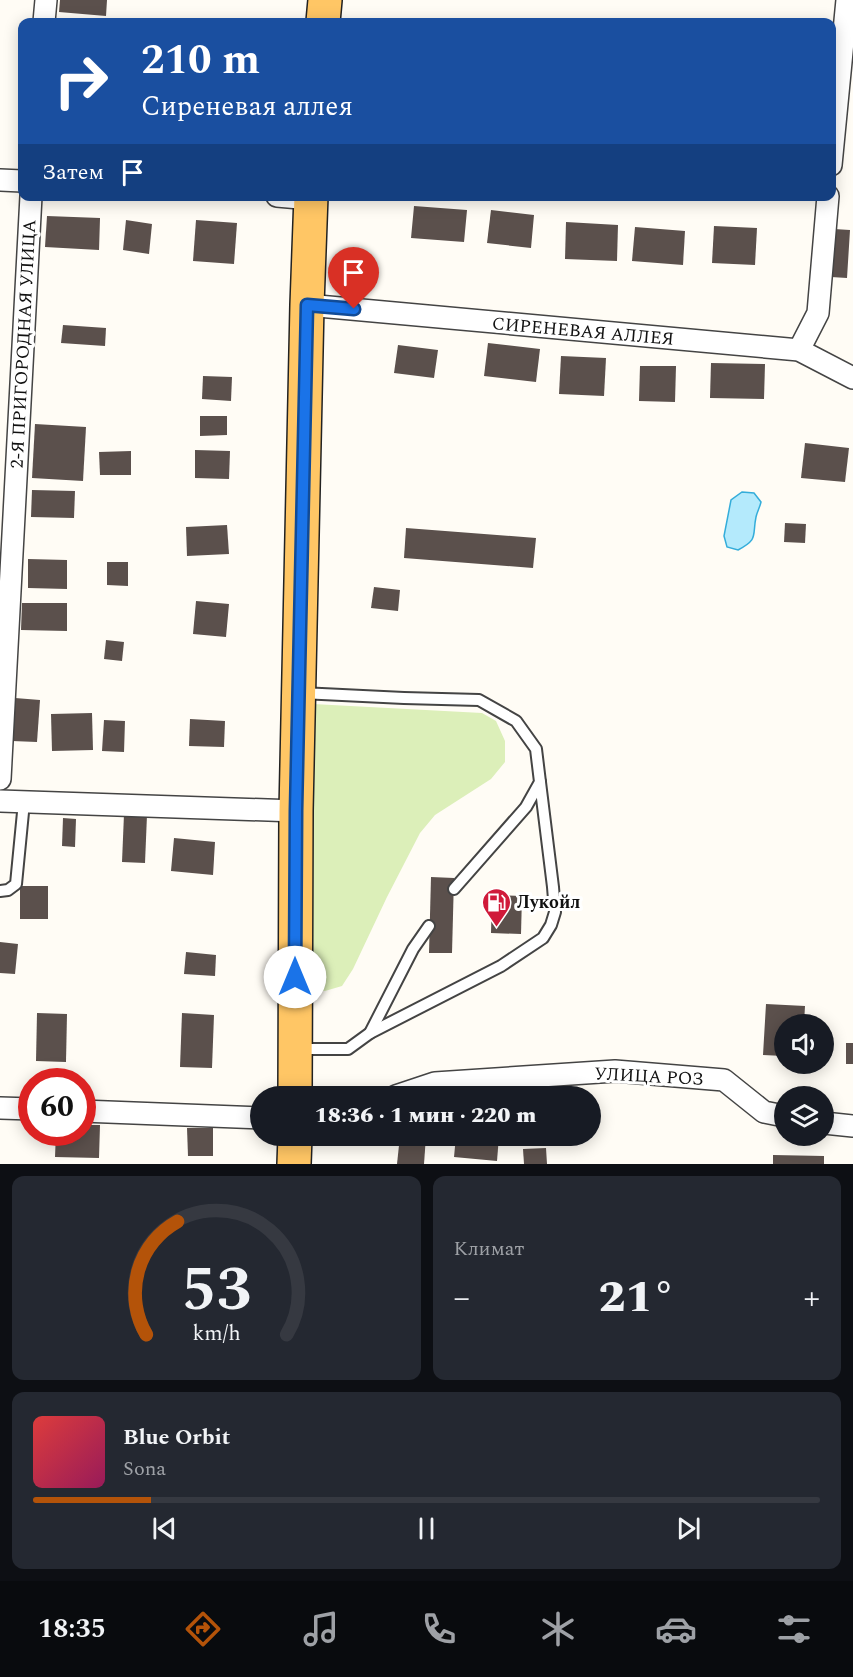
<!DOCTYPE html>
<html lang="ru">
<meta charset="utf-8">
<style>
body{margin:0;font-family:Spectral,serif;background:#242831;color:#f1f3f6;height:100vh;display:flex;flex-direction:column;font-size:22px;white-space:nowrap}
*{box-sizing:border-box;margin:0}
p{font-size:20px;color:#9ea1a6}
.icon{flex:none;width:33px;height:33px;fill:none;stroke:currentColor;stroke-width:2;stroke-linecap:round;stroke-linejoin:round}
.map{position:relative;height:1164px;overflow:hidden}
.panel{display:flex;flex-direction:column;gap:12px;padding:12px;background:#0d0f14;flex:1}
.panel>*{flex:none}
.banner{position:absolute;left:18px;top:18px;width:818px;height:183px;border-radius:12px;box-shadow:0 3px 15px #0003;background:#1a4fa0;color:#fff;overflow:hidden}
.fabs{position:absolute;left:774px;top:1014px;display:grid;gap:12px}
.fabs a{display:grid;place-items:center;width:60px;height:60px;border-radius:50%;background:#171b24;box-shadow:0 3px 15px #0003;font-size:30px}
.speed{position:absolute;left:18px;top:1068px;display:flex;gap:12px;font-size:30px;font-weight:700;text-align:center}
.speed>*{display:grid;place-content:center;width:78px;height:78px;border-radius:50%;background:#171b24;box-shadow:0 3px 15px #0003;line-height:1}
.speed .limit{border:9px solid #d22;background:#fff;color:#111}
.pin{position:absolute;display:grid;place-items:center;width:51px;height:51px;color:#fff;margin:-62px -26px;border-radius:50% 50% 50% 0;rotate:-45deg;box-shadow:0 0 6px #0007}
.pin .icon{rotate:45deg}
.me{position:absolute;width:66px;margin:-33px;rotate:0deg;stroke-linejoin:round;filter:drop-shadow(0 0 4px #0008)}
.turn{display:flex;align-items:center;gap:21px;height:126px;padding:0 24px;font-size:27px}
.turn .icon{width:78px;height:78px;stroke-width:2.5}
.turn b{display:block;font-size:42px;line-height:51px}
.then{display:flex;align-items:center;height:57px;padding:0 24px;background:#0003;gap:12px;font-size:22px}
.big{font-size:45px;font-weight:800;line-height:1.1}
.panel .widget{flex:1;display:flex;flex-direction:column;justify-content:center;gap:9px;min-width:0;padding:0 21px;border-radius:12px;background:#242831}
.panel .dial{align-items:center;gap:0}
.dial svg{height:156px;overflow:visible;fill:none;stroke:#363941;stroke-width:7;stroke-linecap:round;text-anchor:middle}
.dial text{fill:#f1f3f6;stroke:none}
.song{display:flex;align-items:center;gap:18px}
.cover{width:72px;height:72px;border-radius:9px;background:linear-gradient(135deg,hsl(0 70% 55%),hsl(330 70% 35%))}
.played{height:6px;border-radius:3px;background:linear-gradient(90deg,#b45309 15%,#363941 15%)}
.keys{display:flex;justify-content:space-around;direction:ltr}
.heat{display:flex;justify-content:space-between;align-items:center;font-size:33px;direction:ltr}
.panel .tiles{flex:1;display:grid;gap:12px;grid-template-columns:1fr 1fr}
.widget:last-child{grid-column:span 2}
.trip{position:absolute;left:250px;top:1086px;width:351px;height:60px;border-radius:30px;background:#171b24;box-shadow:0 3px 15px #0003;font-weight:800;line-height:60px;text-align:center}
.tab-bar{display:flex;height:96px;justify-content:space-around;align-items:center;background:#090b0e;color:#9ea1a6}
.tab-bar .icon{width:42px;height:42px}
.tab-bar .active{color:#b45309}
.tab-bar b{font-size:27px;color:#f1f3f6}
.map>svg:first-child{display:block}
</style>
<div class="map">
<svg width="853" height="1164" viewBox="0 0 853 1164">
<rect width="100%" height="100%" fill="#fffcf5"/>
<!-- green -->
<path fill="#dcefb9" d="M313,704L482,713L496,721L505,741V762L491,779L435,815L420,833L387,897L353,969L342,986L325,991L309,988Z"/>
<!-- water -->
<path fill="#b4eafc" stroke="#34adda" stroke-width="1.5" d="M742,492L754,493L761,502C760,507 757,512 756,517C752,536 759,539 738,550L727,547L724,536L731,500Z"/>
<!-- building -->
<g fill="#5b504c">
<path d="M60,0H107L106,16L59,12Z"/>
<path d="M414,206L467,210L464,242L411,238Z"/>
<path d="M491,210L534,215L531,248L487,243Z"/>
<path d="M47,216L100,218L99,250L45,247Z"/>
<path d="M126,220L152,224L149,254L123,250Z"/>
<path d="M196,220L237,223L234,264L193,261Z"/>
<path d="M566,222L618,225L617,261L565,259Z"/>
<path d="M714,226L757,228L755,265L712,263Z"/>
<path d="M635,227L685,231L683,265L632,261Z"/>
<path d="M834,229L850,230L847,278L831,277Z"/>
<path d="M63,325L106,328L105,346L61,343Z"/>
<path d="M488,343L540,349L536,382L484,376Z"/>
<path d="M398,345L438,350L434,378L394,373Z"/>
<path d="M561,356L606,358L604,396L559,394Z"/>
<path d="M711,363L765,364L764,399L710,398Z"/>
<path d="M640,366H676L675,402L639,401Z"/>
<path d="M203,376L232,377L231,401L202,399Z"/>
<path d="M200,416H227V435L200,436Z"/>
<path d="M35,424L86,427L83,481L32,478Z"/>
<path d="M805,443L849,448L845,482L801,478Z"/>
<path d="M195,450L230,451L229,479L195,478Z"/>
<path d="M131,451V475H100L99,452Z"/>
<path d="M32,490L75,491L74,518L31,517Z"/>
<path d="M785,523L806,524L805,543L784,542Z"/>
<path d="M227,525L229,554L187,556L186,527Z"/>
<path d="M406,528L536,538L533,568L404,558Z"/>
<path d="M28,559L67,560V589L28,588Z"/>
<path d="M107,562H128V586L107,585Z"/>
<path d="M374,587L400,590L398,611L371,608Z"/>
<path d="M196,601L229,604L226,637L193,634Z"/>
<path d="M22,603H67V631L21,630Z"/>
<path d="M106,640L124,642L122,661L104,659Z"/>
<path d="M15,698L40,700L37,742L12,741Z"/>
<path d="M92,713L93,750L52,751L51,714Z"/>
<path d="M190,719L225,721L224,747L189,746Z"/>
<path d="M104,720L125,721L124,752L102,751Z"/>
<path d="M124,814L147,815L145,863L122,862Z"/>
<path d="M63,818L76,819L75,847L62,846Z"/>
<path d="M174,838L215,842L213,875L171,871Z"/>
<path d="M431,877L454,878L452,953H429Z"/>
<rect x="20" y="886" width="28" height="33"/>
<path d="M492,895L522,896L521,934L491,933Z"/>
<path d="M0,942L18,944L15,974L0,973Z"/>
<path d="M186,952L216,955L215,976L184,974Z"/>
<path d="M766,1004L805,1006L804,1024H784V1056L763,1055Z"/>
<path d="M37,1013L67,1014L66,1062L36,1061Z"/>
<path d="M182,1013L214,1015L212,1068L180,1067Z"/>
<rect x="846" y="1043" width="7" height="21"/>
<path d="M82,1125H100L99,1158L55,1157L56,1132H82Z"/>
<path d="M187,1128H213V1156H188Z"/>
<path d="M400,1136H426L424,1164H397Z"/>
<path d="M456,1136H499L497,1161L454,1157Z"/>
<path d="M546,1148L547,1164H524L523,1149Z"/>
<path d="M773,1155L824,1156V1164H773Z"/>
</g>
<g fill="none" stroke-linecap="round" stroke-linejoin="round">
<defs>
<g id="service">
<path d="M301,693L404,698L479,700L516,721L536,749L540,782L526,807L454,889"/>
<path d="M0,891L8,890L16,884L24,802"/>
<path d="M370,1033L501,966L543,938L551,925L555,912L553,887L540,782"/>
<path d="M298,1049H348L370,1033L413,949L429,926"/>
</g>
<g id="minor">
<path d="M44,22L46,0"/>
<path d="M831,165L847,0"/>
<path d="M0,180L22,181"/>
<path d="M277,196L311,199"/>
<path d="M307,305L799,350L853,378"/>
<path d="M799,350L818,313L828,196"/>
<path d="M0,779L31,196"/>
<path d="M0,801L296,811"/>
<path d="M396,1096L435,1083L615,1071L724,1080L764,1112L784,1116"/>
<path d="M0,1108L32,1109"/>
<path d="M82,1111L261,1118"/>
<path d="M824,1123L853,1126"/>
</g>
<g id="primary">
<path d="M323,22L325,0"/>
<path d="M295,1096L296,811L307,305L311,196"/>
<path d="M294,1164L295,1136"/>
</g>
</defs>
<!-- service casing -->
<use href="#service" stroke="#444" stroke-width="14"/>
<!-- minor casing -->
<use href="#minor" stroke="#444" stroke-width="24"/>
<!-- primary casing -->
<use href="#primary" stroke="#222" stroke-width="36"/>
<!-- service -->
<use href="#service" stroke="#fff" stroke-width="10"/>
<!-- minor -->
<use href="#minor" stroke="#fff" stroke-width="21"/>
<!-- primary -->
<use href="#primary" stroke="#ffc665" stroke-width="33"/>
</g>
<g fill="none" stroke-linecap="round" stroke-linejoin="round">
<defs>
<path id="route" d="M295,977L296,811L307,305L354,309"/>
</defs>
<!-- route casing -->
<use href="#route" stroke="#114b97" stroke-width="15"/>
<!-- route -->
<use href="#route" stroke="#1a73e8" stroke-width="10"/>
</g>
<!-- icons -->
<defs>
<symbol id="fuel-pin" viewBox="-11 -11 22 30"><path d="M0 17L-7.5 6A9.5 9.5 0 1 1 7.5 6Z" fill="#d01a3a" stroke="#fff"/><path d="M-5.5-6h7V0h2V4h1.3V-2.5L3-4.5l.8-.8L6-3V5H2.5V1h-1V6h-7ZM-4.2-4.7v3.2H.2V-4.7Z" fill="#fff"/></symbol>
</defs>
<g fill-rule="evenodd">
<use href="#fuel-pin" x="480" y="886" width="33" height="45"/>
</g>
<g text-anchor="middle" stroke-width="6" stroke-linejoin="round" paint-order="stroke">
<!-- street labels -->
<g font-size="18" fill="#111" stroke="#fff">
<text transform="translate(583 331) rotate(5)" y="6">СИРЕНЕВАЯ АЛЛЕЯ</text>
<text transform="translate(23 344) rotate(-87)" y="6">2-Я ПРИГОРОДНАЯ УЛИЦА</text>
<text transform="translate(649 1076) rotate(3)" y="6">УЛИЦА РОЗ</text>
</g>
<!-- poi labels -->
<g font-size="18" font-weight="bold" fill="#111" stroke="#fff" text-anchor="start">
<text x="517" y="908">Лукойл</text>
</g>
</g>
</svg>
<div class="fabs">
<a><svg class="icon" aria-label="sound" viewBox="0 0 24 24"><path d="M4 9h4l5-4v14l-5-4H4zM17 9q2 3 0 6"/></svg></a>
<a><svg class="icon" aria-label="layers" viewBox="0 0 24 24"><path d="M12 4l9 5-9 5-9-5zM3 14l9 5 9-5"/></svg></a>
</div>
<div class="speed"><div class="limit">60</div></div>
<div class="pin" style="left:354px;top:309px;background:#d93025"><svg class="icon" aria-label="arrive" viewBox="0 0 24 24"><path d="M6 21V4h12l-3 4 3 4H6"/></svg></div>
<svg class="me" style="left:295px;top:977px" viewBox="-20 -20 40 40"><circle r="19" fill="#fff"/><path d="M0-13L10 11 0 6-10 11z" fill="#1a73e8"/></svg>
<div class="trip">18:36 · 1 мин · 220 m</div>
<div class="banner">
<div class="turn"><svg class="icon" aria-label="right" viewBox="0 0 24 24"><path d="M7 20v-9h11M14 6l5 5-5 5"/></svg><div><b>210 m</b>Сиреневая аллея</div></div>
<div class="then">Затем<svg class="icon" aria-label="arrive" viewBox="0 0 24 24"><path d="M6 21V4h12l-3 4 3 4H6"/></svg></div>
</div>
</div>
<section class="panel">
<div class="tiles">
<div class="widget dial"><svg viewBox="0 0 100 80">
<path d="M14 69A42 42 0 1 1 86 69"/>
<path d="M14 69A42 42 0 0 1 30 11" stroke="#b45309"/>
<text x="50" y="56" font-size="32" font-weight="700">53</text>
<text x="50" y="72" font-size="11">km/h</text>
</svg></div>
<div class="widget"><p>Климат</p>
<div class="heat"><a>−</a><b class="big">21°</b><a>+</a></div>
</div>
<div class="widget">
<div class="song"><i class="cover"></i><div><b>Blue Orbit</b><p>Sona</p></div></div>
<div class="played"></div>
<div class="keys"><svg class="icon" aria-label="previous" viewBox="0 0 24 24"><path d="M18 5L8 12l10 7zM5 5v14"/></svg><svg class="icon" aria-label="pause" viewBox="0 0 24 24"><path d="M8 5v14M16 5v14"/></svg><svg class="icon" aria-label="next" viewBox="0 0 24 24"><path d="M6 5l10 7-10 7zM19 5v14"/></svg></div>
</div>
</div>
</section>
<nav class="tab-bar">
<b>18:35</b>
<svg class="icon active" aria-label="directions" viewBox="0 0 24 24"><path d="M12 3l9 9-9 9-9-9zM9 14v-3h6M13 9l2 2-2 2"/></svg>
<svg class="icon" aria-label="music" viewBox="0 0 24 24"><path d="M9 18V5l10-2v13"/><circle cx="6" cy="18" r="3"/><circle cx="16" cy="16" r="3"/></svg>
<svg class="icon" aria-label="phone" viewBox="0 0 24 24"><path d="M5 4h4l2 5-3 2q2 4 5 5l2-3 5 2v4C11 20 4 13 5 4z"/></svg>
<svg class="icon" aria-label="climate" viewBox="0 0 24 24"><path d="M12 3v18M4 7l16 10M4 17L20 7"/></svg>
<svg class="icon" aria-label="car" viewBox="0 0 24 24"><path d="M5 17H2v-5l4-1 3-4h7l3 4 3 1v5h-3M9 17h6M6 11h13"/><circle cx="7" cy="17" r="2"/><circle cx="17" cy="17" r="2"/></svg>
<svg class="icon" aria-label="filters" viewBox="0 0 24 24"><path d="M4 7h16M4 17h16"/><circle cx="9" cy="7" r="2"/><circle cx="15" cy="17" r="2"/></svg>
</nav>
